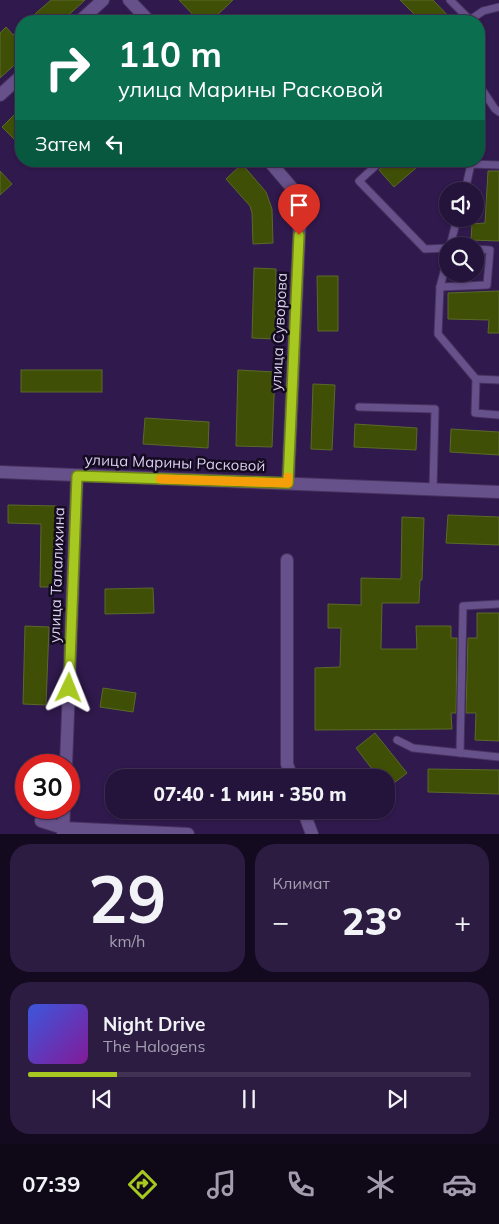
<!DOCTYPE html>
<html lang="ru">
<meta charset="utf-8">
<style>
body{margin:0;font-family:Mulish,sans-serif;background:#2c1c42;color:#f1f3f6;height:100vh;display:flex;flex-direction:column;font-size:19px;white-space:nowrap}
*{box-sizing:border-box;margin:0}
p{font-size:16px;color:#a39eaf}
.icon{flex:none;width:28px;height:28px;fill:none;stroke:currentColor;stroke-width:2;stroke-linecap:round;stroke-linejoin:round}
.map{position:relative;height:834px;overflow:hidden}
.panel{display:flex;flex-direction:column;gap:10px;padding:10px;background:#140a20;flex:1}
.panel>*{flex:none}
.top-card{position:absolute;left:15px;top:15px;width:470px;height:152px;border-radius:20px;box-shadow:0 1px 4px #0004,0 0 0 1px #413254;background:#0b6e4f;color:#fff;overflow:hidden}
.tools{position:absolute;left:439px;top:182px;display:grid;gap:10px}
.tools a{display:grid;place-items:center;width:45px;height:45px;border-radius:50%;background:#24133a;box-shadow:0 1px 4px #0004,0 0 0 1px #413254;font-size:25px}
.speed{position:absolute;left:15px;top:754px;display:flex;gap:10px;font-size:25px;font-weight:700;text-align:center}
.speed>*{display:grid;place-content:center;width:65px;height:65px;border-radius:50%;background:#24133a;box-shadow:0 1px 4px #0004,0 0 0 1px #413254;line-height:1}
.speed .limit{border:8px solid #d22;background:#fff;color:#111}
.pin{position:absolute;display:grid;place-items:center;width:42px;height:42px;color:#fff;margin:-51px -21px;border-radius:50% 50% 50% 0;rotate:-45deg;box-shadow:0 0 5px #0007}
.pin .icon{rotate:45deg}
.me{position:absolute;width:55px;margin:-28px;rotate:2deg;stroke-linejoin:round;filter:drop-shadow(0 0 4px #0008)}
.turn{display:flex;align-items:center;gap:18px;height:105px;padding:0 20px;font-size:22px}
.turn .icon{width:65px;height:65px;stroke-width:2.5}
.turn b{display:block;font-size:35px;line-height:42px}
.then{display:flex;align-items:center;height:48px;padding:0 20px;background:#0003;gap:10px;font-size:19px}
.big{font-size:38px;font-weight:800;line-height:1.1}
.panel .widget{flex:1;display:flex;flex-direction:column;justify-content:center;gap:8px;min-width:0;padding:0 18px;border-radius:20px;background:#2c1c42}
.panel .dial{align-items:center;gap:0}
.dial b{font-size:65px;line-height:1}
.song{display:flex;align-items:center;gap:15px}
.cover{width:60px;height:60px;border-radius:8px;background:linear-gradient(135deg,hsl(230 70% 55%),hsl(290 70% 35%))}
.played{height:5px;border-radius:2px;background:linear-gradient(90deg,#a6c820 20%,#413254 20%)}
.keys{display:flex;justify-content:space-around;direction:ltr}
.heat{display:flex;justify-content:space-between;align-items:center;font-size:28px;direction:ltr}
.panel .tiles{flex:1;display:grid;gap:10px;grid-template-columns:1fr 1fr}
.widget:last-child{grid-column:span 2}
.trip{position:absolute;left:105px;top:769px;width:290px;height:50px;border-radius:20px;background:#24133a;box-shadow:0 1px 4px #0004,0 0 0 1px #413254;font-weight:800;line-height:50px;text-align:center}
.dock{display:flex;height:80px;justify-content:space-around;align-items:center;background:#0e0817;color:#a39eaf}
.dock .icon{width:35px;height:35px}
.dock .active{color:#a6c820}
.dock b{font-size:22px;color:#f1f3f6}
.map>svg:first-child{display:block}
</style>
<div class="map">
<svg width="499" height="834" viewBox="0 0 499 834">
<rect width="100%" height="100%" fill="#30194d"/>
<!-- building -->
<g fill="#404f06" stroke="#5a6a28">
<path d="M51,0H85L62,21H27Z"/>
<path d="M179,0H233L211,21H199Z"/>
<path d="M400,0H433L453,21H421Z"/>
<path d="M6,27L13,35L21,27V59L0,78V33Z"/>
<path d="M21,108V146L2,127Z"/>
<path d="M390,161H424L394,187L379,170Z"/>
<path d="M242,164L266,192L272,209L273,243L253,244L252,213L250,206L226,179Z"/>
<path d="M0,171L12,184L0,195Z"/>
<path d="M488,171H499V241L471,240L472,224L485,223Z"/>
<path d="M254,268L276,269L275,339L252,338Z"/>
<path d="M317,276H338V331H318Z"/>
<path d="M499,291V333H488L489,320L448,319V293Z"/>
<rect x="21" y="370" width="81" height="22"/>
<path d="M238,370L275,372L272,447L236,446Z"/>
<path d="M313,384L335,385L332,450L311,449Z"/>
<path d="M145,418L209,422L208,448L143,444Z"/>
<path d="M355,424L417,428L416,450L354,447Z"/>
<path d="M451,429L499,432V455L450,452Z"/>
<path d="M8,505L57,506L54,587H40L41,524L8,523Z"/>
<path d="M448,515L499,517V545L446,543Z"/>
<path d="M402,517L424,518L422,580H420L419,603H382L381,649H417L416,626H451V638H457L456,713H451L452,729L315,730V668L340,667L341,628H328V604L361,605V578L401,579Z"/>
<path d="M153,588L154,613L105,614V589Z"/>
<path d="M477,613H499V741L475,740L476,713H466L468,638H477Z"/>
<path d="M25,626L49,627L46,705L23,704Z"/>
<path d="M103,688L136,693L133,712L100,707Z"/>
<path d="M375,733L407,773L386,789V778H379L356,748Z"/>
<path d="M428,769L499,770V794L428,792Z"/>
</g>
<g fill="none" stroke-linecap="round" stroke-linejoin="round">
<defs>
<g id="service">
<path d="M450,0L470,20L483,11L499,7"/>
<path d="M479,85L495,109L499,112"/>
<path d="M381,161L359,181L425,249L448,248"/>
<path d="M465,191L471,164L499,165"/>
<path d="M450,246L457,219"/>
<path d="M448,257L440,287L438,334L476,379L475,413L499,415"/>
<path d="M440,287L487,285L490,250L475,249"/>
<path d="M476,379L499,380"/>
<path d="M359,407L435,409L433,489"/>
<path d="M397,740L413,748L499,757"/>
<path d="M460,753L463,606L499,604"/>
</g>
<g id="minor">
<path d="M129,0L149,21"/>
<path d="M80,21L103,0"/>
<path d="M0,95L21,76"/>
<path d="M269,161L292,188L300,216L288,483"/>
<path d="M287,560V764L292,778"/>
<path d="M66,765L77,476"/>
<path d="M303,810L312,834"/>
<path d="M41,821L63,828L188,834"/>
<path d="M63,834L64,808"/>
</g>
<path id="tertiary" d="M0,472L499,492"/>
</defs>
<!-- service casing -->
<use href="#service" stroke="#47325f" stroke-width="9"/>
<!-- minor casing -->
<use href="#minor" stroke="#47325f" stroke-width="14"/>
<!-- tertiary casing -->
<use href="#tertiary" stroke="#47325f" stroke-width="14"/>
<!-- service -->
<use href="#service" stroke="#67518a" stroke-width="7"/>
<!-- minor -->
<use href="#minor" stroke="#67518a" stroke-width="12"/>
<!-- tertiary -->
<use href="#tertiary" stroke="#67518a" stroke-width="12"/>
</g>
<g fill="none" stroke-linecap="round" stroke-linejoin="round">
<defs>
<path id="route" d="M69,688L77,476L288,483L299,235"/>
</defs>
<!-- route casing -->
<use href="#route" stroke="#6c8215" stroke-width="12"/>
<!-- route -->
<use href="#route" stroke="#a6c820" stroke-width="9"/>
<!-- slow -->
<path stroke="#f59e0b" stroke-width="9" d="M160,479L288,483V477"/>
</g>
<g text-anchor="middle" stroke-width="5" stroke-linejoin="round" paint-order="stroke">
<!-- street labels -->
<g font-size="15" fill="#dacff0" stroke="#140b21">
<text transform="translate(279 332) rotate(-87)" y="5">улица Суворова</text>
<text transform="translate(175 463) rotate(2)" y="5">улица Марины Расковой</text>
<text transform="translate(57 575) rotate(-88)" y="5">улица Талалихина</text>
</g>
</g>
</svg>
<div class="tools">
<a><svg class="icon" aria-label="sound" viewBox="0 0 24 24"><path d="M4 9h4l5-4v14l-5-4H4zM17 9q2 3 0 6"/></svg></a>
<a><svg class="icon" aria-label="search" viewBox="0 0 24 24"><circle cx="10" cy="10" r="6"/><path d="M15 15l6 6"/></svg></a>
</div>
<div class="speed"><div class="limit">30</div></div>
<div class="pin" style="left:299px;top:235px;background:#d93025"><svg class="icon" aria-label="arrive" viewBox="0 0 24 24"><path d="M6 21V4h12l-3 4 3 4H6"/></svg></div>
<svg class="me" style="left:69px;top:688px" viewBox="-20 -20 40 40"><path d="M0-17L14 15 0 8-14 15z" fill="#a6c820" stroke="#fff" stroke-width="4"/></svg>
<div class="trip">07:40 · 1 мин · 350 m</div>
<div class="top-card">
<div class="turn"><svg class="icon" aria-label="right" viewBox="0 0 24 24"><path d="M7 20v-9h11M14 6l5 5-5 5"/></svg><div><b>110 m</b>улица Марины Расковой</div></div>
<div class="then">Затем<svg class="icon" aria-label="left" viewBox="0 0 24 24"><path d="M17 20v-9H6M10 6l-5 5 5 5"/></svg></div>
</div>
</div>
<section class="panel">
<div class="tiles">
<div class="widget dial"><b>29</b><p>km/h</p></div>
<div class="widget"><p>Климат</p>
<div class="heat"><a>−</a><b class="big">23°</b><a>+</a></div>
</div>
<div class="widget">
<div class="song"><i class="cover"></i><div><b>Night Drive</b><p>The Halogens</p></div></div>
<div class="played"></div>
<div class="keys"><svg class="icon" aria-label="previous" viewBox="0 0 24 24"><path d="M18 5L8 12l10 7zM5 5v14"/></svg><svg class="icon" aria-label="pause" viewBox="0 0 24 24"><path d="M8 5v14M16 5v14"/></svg><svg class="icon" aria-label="next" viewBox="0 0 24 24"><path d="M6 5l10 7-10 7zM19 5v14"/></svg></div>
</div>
</div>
</section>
<nav class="dock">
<b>07:39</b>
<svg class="icon active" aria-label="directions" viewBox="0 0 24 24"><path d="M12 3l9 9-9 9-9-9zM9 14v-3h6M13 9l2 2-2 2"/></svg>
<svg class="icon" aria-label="music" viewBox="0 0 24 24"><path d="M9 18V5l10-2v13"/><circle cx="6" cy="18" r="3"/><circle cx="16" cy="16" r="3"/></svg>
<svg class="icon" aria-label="phone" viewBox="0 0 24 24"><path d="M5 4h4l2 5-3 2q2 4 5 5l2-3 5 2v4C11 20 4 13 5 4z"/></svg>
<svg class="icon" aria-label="climate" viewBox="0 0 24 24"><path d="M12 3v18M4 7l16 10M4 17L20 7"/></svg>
<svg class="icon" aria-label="car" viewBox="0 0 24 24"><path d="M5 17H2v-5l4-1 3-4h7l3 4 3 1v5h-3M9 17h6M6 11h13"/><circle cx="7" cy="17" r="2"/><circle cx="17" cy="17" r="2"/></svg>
</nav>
